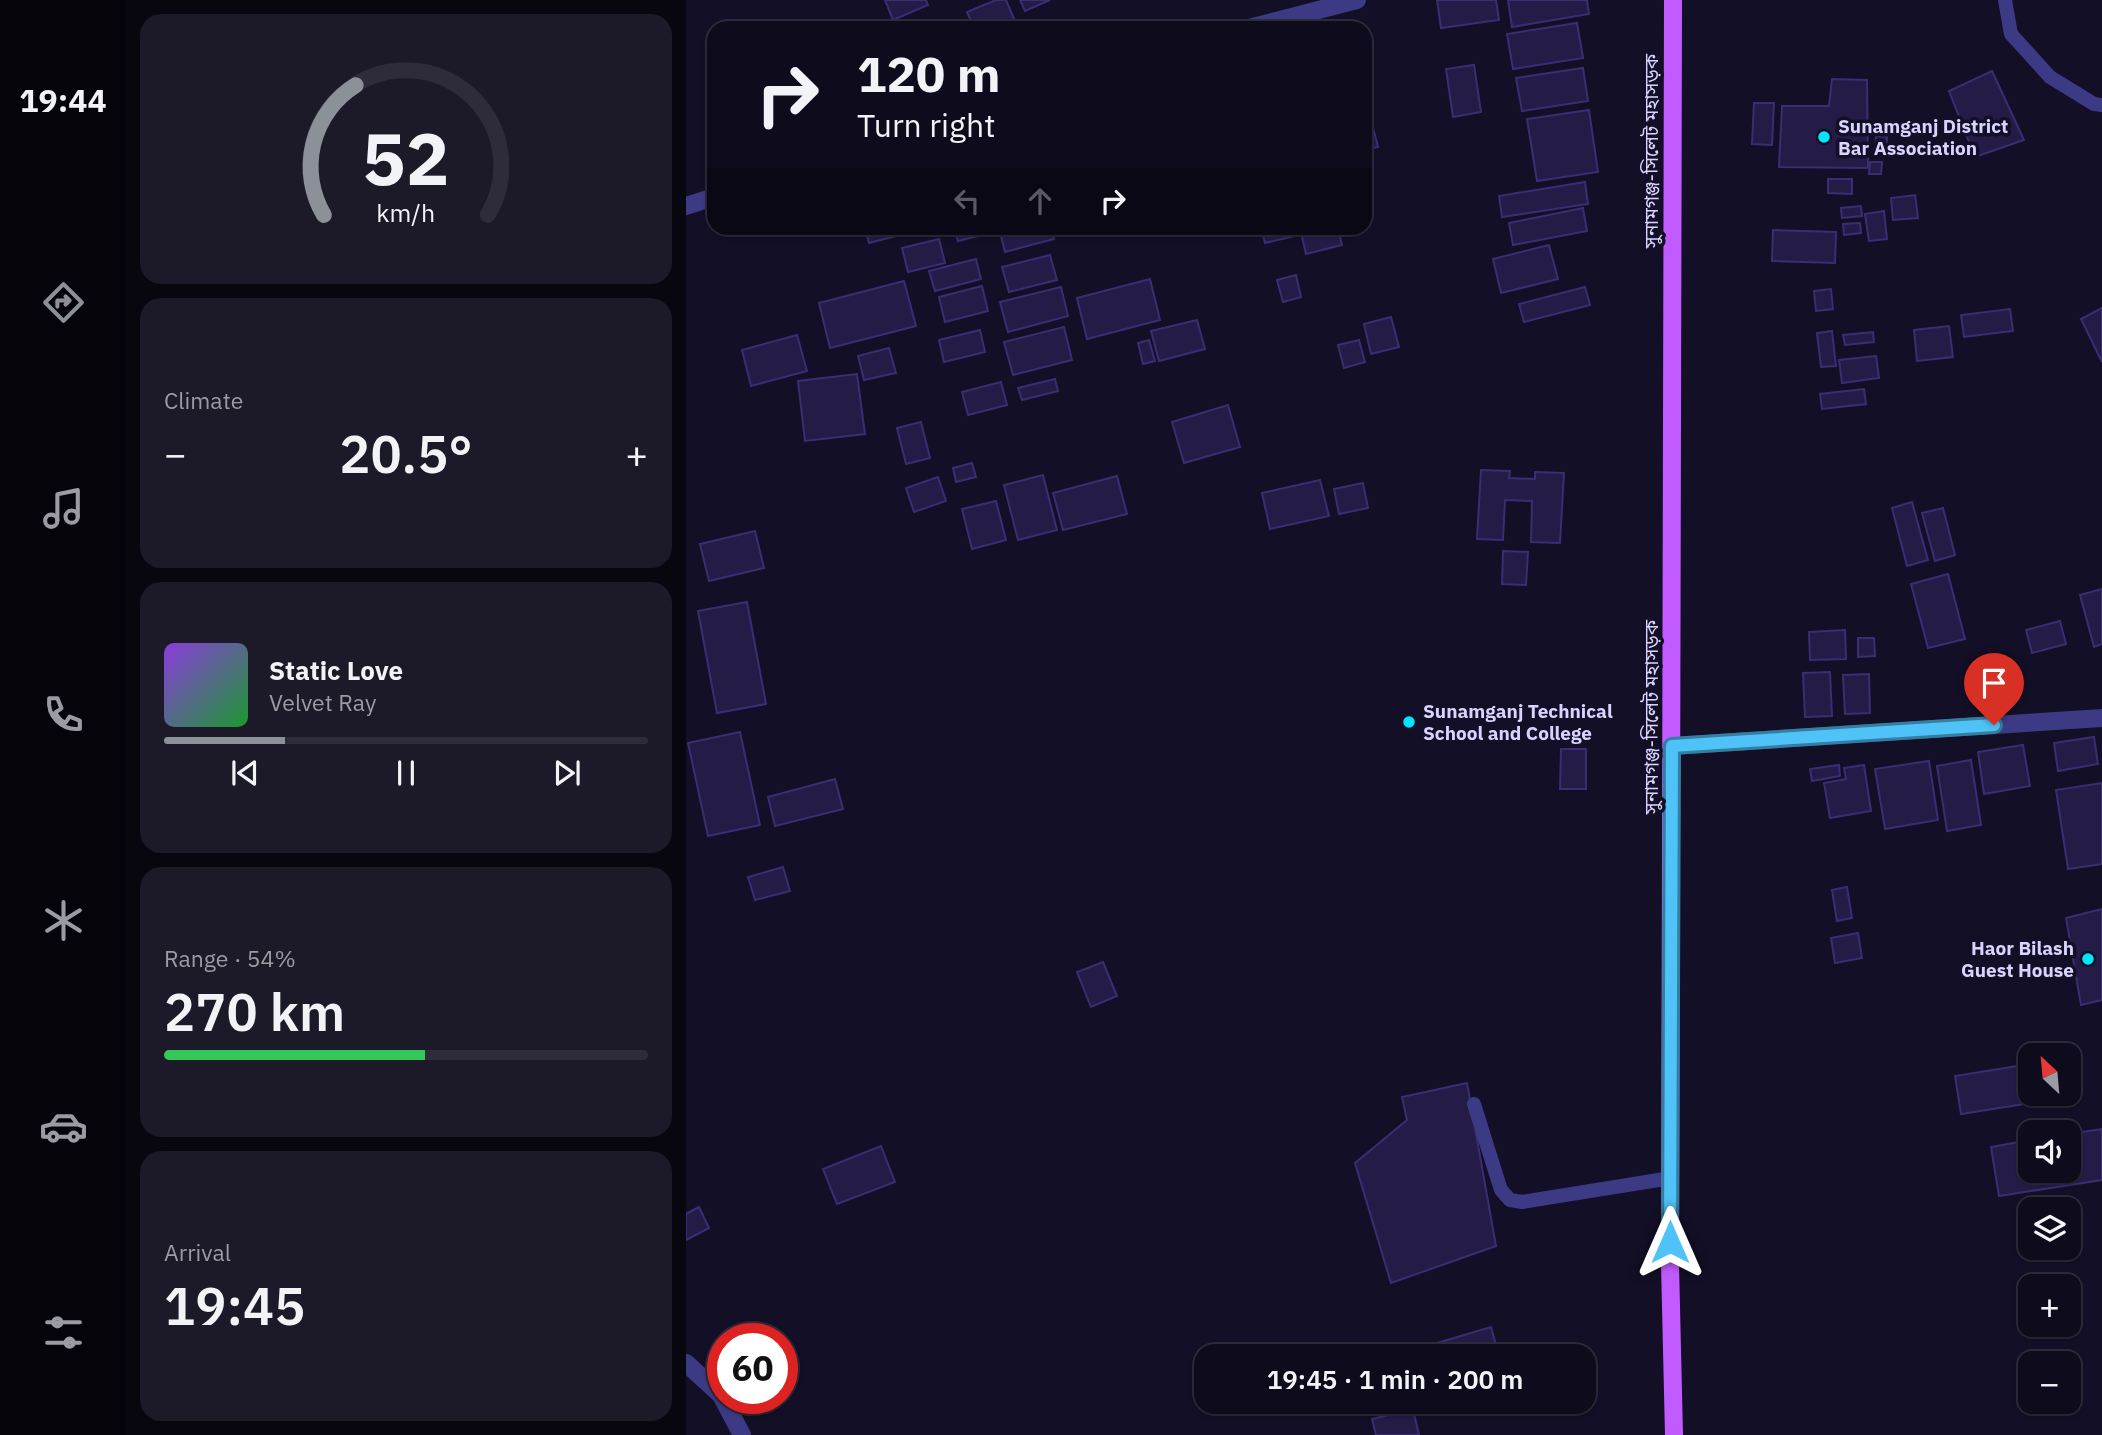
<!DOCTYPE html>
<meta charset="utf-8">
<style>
body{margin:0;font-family:"IBM Plex Sans","Noto Sans Bengali",sans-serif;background:#1c1929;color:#f1f3f6;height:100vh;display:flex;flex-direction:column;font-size:26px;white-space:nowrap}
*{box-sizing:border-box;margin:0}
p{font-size:23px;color:#9b9ba3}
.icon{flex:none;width:38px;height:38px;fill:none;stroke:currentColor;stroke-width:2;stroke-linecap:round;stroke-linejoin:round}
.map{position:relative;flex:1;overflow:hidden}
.details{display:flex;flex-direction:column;gap:14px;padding:14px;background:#08060f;width:560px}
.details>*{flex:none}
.hud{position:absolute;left:21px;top:21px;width:665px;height:214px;border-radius:21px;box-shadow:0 2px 5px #0004,0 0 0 2px #2e2b3b;background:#0e0b1c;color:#f1f3f6;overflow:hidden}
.needle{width:46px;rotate:334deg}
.controls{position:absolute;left:1332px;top:1043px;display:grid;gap:14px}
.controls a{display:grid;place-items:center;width:63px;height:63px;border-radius:14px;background:#0e0b1c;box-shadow:0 2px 5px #0004,0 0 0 2px #2e2b3b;font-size:35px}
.speed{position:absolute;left:21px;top:1323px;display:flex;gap:14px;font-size:35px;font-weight:700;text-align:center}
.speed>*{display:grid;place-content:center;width:91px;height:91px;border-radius:50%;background:#0e0b1c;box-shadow:0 2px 5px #0004,0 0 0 2px #2e2b3b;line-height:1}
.speed .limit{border:10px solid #d22;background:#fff;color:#111}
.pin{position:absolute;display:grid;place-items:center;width:60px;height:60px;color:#fff;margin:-72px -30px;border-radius:50% 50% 50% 0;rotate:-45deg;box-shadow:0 0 7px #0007}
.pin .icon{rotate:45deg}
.me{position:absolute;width:77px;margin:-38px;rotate:0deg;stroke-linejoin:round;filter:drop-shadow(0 0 5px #0008)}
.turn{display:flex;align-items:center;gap:24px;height:147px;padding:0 35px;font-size:32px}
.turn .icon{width:91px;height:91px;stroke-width:2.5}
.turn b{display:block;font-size:49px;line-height:60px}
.lanes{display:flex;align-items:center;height:66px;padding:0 35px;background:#0003;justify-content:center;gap:35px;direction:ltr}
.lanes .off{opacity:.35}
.big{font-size:52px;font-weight:600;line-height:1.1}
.details .tile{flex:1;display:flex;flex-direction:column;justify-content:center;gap:10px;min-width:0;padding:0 24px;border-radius:21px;background:#1c1929}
.details .dial{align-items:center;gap:0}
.dial svg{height:182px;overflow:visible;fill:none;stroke:#2e2b3b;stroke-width:7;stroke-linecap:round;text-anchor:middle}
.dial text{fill:#f1f3f6;stroke:none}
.song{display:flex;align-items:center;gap:21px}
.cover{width:84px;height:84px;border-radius:10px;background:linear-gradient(135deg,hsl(270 70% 55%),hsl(130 70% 35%))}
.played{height:7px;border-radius:4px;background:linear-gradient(90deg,#8c9099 25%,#2e2b3b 25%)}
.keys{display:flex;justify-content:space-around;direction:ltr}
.heat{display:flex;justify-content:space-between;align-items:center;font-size:38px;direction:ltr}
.charge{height:10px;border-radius:5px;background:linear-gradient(90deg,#34c759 54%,#2e2b3b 0)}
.trip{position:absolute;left:508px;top:1344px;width:402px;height:70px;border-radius:21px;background:#0e0b1c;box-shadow:0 2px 5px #0004,0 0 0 2px #2e2b3b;font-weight:600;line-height:70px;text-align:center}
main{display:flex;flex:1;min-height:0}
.menu{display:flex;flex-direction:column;width:126px;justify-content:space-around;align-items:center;background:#06040b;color:#9b9ba3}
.menu .icon{width:49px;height:49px}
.menu .selected{color:#8c9099}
.menu b{font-size:32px;color:#f1f3f6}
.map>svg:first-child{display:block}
</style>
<main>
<nav class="menu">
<b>19:44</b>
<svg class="icon selected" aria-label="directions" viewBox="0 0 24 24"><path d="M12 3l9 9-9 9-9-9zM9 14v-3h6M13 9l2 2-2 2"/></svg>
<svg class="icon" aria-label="music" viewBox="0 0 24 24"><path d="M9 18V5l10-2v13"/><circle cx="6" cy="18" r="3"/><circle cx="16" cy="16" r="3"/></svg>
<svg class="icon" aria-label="phone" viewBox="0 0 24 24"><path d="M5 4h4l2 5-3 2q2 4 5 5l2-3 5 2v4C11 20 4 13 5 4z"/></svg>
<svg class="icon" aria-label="climate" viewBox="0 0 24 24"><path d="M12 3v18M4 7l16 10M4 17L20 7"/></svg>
<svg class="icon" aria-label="car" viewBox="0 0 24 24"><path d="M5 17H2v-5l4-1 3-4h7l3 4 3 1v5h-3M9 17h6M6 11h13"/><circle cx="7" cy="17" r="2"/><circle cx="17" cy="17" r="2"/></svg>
<svg class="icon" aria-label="filters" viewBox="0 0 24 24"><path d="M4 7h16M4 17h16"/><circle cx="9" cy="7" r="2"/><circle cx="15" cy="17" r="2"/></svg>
</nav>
<section class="details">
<div class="tile dial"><svg viewBox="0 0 100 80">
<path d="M14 69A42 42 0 1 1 86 69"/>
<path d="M14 69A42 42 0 0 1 28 12" stroke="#8c9099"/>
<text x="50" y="56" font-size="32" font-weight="700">52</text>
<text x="50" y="72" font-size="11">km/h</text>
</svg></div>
<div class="tile"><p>Climate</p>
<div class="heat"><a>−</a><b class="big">20.5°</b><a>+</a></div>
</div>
<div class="tile">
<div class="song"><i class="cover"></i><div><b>Static Love</b><p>Velvet Ray</p></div></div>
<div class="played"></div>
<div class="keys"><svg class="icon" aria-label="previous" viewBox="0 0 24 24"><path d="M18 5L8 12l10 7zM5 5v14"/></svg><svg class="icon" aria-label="pause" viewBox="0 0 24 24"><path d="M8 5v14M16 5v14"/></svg><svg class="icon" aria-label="next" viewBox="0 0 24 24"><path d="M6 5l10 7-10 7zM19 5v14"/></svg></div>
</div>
<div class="tile"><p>Range · 54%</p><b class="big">270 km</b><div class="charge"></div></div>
<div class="tile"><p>Arrival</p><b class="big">19:45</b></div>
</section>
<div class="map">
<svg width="1416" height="1435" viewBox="0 0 1416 1435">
<rect width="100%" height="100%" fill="#130f26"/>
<!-- building -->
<g fill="#241b47" stroke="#3b2d73" stroke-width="2">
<path d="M199,0H240L242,5L207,20Z"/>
<path d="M310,0H320L329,21L314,28H288L281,12Z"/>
<path d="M334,0H364L339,11Z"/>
<path d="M751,0H810L813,20L755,28Z"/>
<path d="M822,0H901L903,14L826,27Z"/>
<path d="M269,20L273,28H252Z"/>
<path d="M891,23L897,58L827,69L821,34Z"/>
<path d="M788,65L795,112L767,117L760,69Z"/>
<path d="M897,68L902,101L836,111L830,78Z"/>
<path d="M1306,71L1338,140L1289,157L1263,91Z"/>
<path d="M1146,79L1181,80L1182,168L1093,167L1096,106H1143Z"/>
<path d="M679,97L692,147L679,150Z"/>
<path d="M1068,103H1088L1086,145L1066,144Z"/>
<path d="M903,110L912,172L851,181L841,119Z"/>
<path d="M1190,136L1201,137L1200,155L1189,154Z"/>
<path d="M1184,162H1196L1195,174H1183Z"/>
<path d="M1142,179H1166V194L1142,193Z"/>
<path d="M899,182L902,204L816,217L813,196Z"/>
<path d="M1229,195L1232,218L1207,220L1205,198Z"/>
<path d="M1175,206L1176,216L1156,218L1155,208Z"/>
<path d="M897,208L901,231L827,245L823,223Z"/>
<path d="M1198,211L1201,239L1183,241L1179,214Z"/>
<path d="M1174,223L1175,233L1158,235L1157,224Z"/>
<path d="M179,228H217L218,234L183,243Z"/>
<path d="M268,228H303L304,233L272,241Z"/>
<path d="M313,228H365L368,239L319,252Z"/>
<path d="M384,228H417L386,235Z"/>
<path d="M575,228H607L609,236L579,243Z"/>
<path d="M614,228H652L656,245L620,254Z"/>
<path d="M1087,230L1150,232L1149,263L1086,261Z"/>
<path d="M253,239L259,263L222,272L216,248Z"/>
<path d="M863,245L872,279L815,293L807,259Z"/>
<path d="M364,255L371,280L323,292L316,267Z"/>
<path d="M290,259L295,279L249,291L243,271Z"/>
<path d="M610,275L615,297L597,302L591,280Z"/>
<path d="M464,279L474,320L401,339L391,298Z"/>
<path d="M218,281L230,326L144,348L133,303Z"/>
<path d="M296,286L302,311L259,322L253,297Z"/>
<path d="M375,287L382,316L322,332L314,302Z"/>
<path d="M899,287L904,305L838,322L833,304Z"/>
<path d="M1145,289L1147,309L1130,311L1128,291Z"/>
<path d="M1416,308V362L1395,319Z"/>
<path d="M1324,309L1327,331L1278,337L1275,315Z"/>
<path d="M705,317L713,347L685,354L678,324Z"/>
<path d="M511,320L519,349L473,361L465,331Z"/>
<path d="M1263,326L1267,357L1231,361L1228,330Z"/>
<path d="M378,327L386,360L327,375L318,342Z"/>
<path d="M294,330L299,352L258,362L253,340Z"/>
<path d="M1146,331L1150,366L1135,367L1131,333Z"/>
<path d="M1187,332L1188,342L1159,345L1157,335Z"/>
<path d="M111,335L121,371L65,386L56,350Z"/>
<path d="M463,340L469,361L457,364L452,343Z"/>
<path d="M673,340L679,362L658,368L652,345Z"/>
<path d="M203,348L210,373L178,380L172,356Z"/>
<path d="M1190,356L1193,378L1156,383L1153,360Z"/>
<path d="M171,374L179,434L119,441L112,381Z"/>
<path d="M369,379L372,391L336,400L332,388Z"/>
<path d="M315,382L321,405L282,415L276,392Z"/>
<path d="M1178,389L1180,404L1136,409L1134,394Z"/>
<path d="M542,405L554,447L498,463L486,422Z"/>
<path d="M235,422L244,458L220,464L211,428Z"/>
<path d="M286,463L290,477L270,482L267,468Z"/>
<path d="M795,470L824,471L823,478L849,479V472L878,473L874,543L845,542L846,501L819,500L817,540L791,539Z"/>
<path d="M357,475L371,530L332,540L318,485Z"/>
<path d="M431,476L441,514L377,530L367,493Z"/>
<path d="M252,477L260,501L228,512L220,488Z"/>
<path d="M634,480L643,516L584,529L576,493Z"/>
<path d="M677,483L682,508L653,514L648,489Z"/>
<path d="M310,501L320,540L286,549L276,509Z"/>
<path d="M1226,502L1242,560L1221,566L1206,508Z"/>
<path d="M1257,508L1269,555L1249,561L1236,513Z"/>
<path d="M69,531L78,568L23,581L14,544Z"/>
<path d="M817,551L842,552L840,585L816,584Z"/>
<path d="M1262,574L1279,639L1242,648L1225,584Z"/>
<path d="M1416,589V644L1408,647L1394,595Z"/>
<path d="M61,602L80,704L31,713L12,611Z"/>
<path d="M1374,621L1380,644L1346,653L1340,630Z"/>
<path d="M1159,630L1160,659L1124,660L1123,632Z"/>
<path d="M1172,638H1188L1189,656L1172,657Z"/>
<path d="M1144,672L1146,716L1119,717L1117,673Z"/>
<path d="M1183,674L1184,713L1159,714L1157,675Z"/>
<path d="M54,732L74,825L22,836L2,743Z"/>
<path d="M1408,737L1412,764L1372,771L1368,743Z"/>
<path d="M1337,745L1344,786L1298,794L1292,752Z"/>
<path d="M875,749H900V789H874Z"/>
<path d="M1285,760L1295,825L1261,831L1251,766Z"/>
<path d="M1243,761L1252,820L1199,829L1189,769Z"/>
<path d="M1153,765L1154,776L1126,781L1124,769Z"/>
<path d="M1178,765L1185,811L1144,818L1138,783L1160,779L1158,768Z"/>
<path d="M149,779L157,809L89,826L82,797Z"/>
<path d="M1416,783V864L1382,869L1370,790Z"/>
<path d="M97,867L104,891L69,900L62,877Z"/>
<path d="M1161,887L1166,918L1151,921L1146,890Z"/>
<path d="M1416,909V1000L1395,1005L1380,918Z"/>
<path d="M1172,933L1176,958L1149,963L1145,938Z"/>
<path d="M417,962L431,996L405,1007L391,972Z"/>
<path d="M1344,1064V1094H1357L1358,1101L1275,1114L1269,1076Z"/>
<path d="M781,1083L810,1246L705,1283L669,1163L721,1120L716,1097Z"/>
<path d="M1416,1129V1180L1313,1196L1305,1147L1344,1140V1171H1382V1134Z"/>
<path d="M195,1146L209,1182L151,1204L137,1169Z"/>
<path d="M13,1207L23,1228L0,1240V1214Z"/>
<path d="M805,1327L813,1356H707Z"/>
<path d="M727,1409L733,1435H690L686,1419Z"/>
</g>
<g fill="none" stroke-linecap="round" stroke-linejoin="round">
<!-- service -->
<g stroke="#3d3a85" stroke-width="14">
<path d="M1319,0L1325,34L1364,77L1408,104L1416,105"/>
<path d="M788,1104L815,1190L824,1200L836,1202L985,1178"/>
</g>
<!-- minor -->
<g stroke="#3d3a85" stroke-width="18">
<path d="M563,28L671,0"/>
<path d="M0,206L28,197"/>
<path d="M986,746L1416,718"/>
<path d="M0,1363L35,1395L56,1435"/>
</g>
<!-- primary -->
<path stroke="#c25bff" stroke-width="18" d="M987,0L984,1264L988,1435"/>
</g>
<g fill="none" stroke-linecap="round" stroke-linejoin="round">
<defs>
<path id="route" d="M984,1242L986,746L1308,725"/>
</defs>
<!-- route casing -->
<use href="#route" stroke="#337fa1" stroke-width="18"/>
<!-- route -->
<use href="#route" stroke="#4fc3f7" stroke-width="12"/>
</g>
<!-- markers -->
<g fill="#00e5ff" stroke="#130f26" stroke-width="2.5">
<circle cx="1138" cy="137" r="7"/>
<circle cx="723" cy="722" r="7"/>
<circle cx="1402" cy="959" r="7"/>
</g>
<g text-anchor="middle" stroke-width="7" stroke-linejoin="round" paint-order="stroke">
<!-- poi labels -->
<g font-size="19" font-weight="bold" fill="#d9d4ff" stroke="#130f26" text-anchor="start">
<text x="1152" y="133">Sunamganj District<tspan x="1152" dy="22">Bar Association</tspan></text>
<text x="737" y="718">Sunamganj Technical<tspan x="737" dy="22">School and College</tspan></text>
<text x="1388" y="955" text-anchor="end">Haor Bilash<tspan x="1388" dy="22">Guest House</tspan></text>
</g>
<!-- street labels -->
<g font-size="19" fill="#d9d4ff" stroke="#130f26">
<text transform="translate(965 151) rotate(-90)" y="7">সুনামগঞ্জ-সিলেট মহাসড়ক</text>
<text transform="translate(965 717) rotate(-90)" y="7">সুনামগঞ্জ-সিলেট মহাসড়ক</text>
</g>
</g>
</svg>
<div class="controls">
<a><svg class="needle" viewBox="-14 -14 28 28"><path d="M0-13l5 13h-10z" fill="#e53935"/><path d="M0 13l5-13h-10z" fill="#9b9ba3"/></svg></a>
<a><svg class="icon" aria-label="sound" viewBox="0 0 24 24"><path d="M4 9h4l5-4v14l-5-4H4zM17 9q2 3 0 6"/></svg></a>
<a><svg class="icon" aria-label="layers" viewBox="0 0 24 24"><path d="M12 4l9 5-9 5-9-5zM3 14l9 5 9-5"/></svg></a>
<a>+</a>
<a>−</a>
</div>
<div class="speed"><div class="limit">60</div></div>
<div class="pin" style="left:1308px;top:725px;background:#d93025"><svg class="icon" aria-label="arrive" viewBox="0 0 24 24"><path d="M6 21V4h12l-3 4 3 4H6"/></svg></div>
<svg class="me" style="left:984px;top:1242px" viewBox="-20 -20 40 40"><path d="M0-17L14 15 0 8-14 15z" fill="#4fc3f7" stroke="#fff" stroke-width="4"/></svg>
<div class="trip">19:45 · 1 min · 200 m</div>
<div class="hud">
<div class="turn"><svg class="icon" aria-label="right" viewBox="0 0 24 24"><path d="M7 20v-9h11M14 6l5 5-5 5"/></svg><div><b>120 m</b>Turn right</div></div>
<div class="lanes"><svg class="icon off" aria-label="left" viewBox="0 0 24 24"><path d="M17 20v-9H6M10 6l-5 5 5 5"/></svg><svg class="icon off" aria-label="ahead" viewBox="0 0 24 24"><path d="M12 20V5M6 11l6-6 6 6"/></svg><svg class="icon" aria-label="right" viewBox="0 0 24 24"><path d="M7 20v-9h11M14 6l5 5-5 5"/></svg></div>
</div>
</div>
</main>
